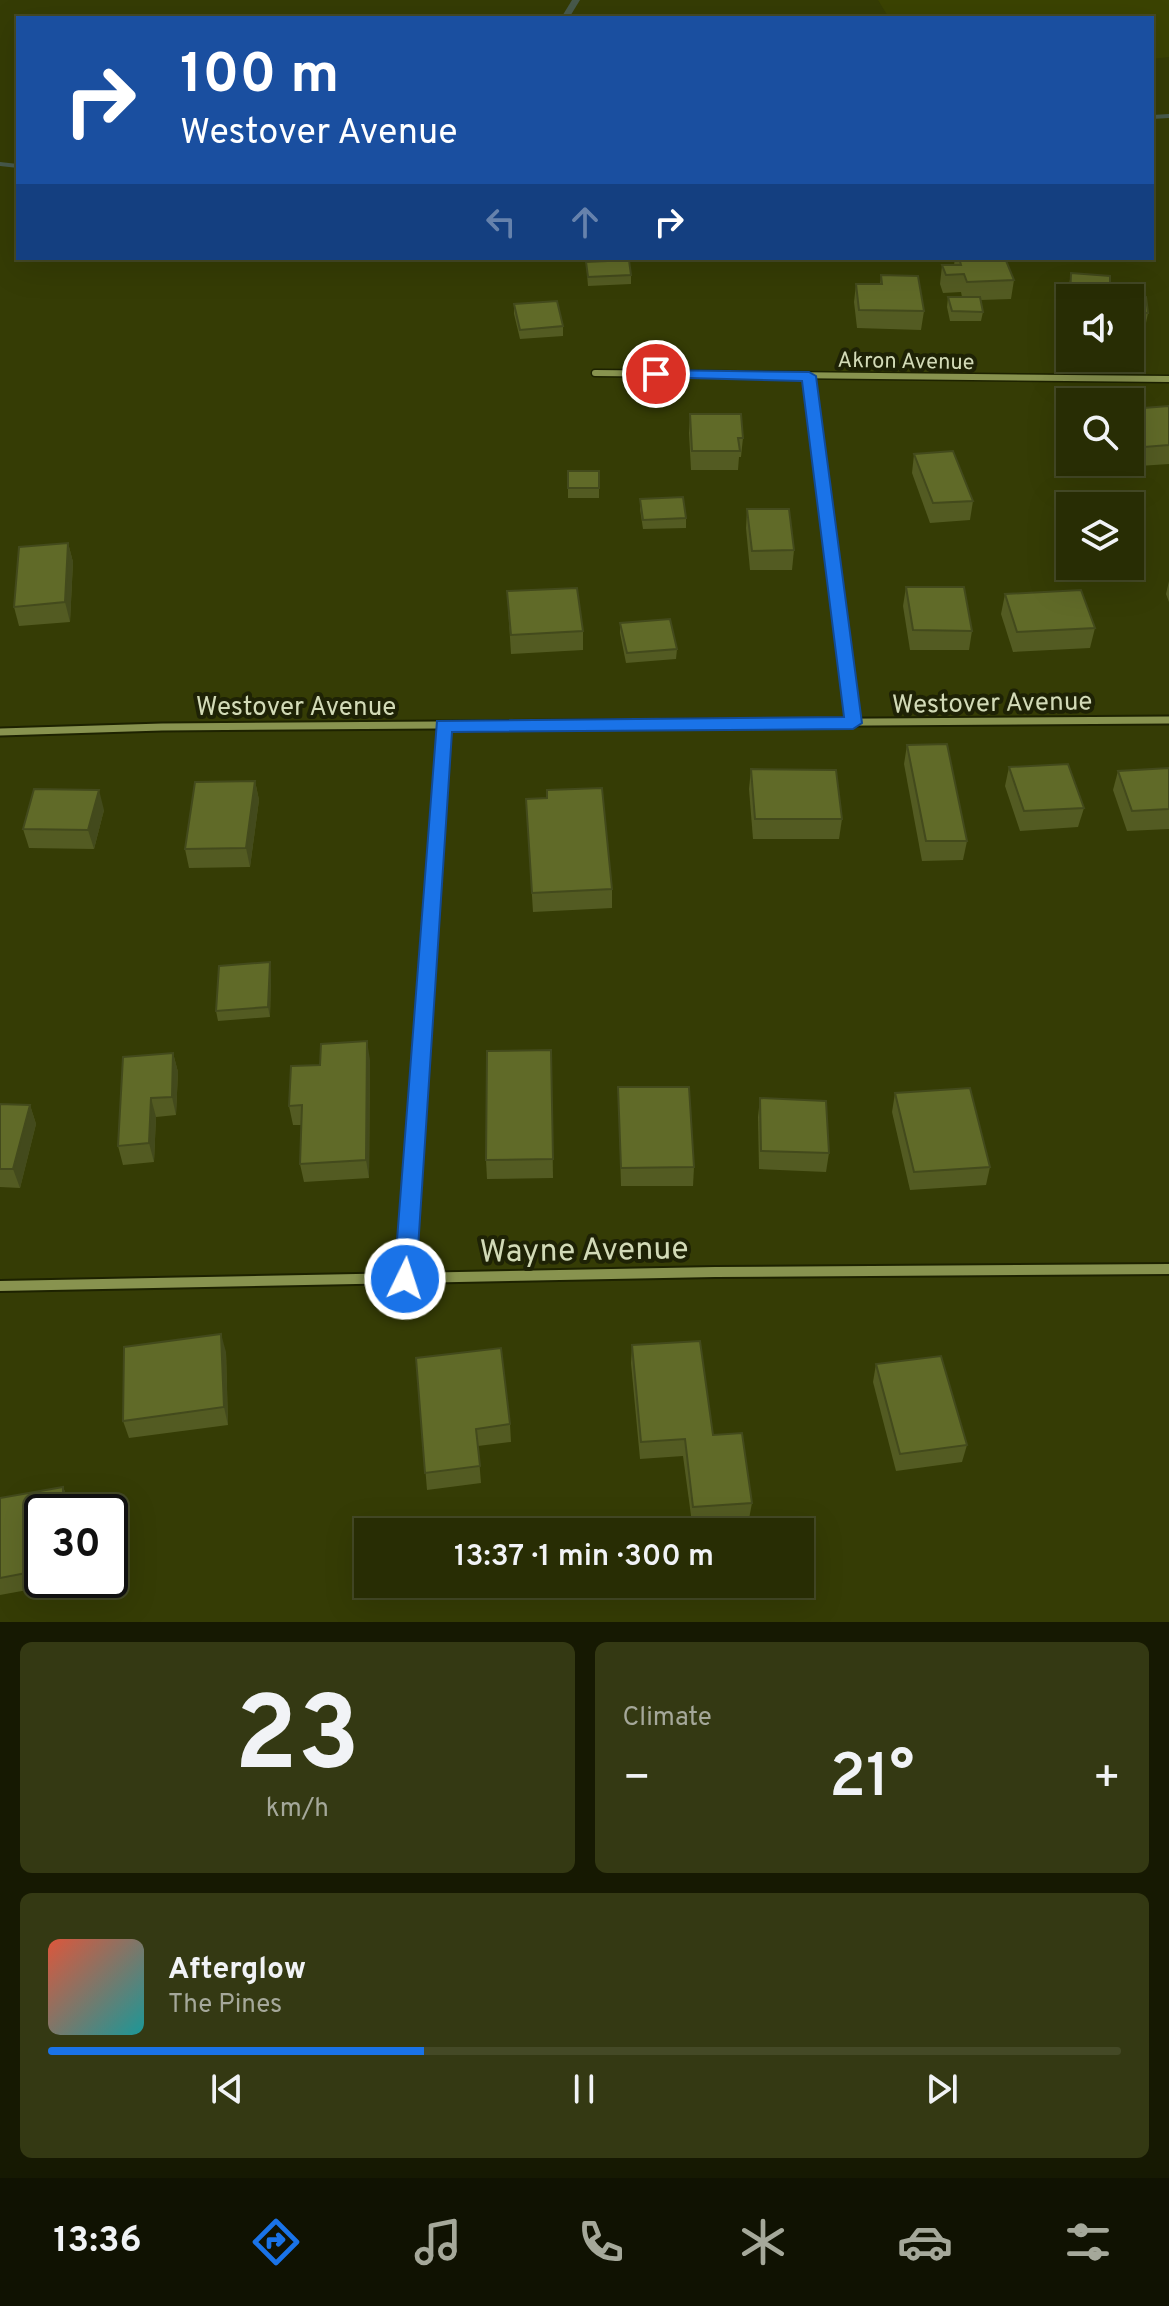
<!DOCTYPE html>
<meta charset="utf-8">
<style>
body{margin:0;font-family:Overpass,sans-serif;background:#343913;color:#f1f3f6;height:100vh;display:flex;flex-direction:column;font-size:30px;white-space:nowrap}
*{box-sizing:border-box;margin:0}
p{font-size:26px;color:#a5a89a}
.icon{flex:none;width:44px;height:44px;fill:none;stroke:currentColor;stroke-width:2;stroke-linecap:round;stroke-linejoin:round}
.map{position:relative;height:1622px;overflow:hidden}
.side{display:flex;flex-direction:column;gap:20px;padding:20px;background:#161902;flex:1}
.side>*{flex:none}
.guide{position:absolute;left:16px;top:16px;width:1138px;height:244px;border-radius:0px;box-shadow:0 8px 32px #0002,0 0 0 2px #444926;background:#1a4fa0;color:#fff;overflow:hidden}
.tools{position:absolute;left:1056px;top:284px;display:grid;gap:16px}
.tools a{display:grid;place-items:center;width:88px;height:88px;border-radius:0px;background:#282d04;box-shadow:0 8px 32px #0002,0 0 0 2px #444926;font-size:40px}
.speed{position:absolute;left:24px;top:1494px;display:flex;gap:16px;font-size:40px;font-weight:700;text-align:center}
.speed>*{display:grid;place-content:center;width:104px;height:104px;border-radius:50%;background:#282d04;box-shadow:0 8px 32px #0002,0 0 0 2px #444926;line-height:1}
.speed .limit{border:4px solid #111;border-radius:12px;background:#fff;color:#111}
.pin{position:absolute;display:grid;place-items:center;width:68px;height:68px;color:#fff;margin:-34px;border:4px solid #fff;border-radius:50%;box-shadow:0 2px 8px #0007}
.me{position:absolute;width:88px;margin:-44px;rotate:4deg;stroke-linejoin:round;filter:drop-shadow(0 0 6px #0008)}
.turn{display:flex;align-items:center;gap:28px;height:168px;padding:0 32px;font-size:36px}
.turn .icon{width:104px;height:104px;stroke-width:2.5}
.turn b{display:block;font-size:56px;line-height:68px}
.lanes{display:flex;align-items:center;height:76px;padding:0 32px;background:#0003;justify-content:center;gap:40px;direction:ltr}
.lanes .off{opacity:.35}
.big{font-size:60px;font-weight:600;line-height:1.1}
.side .card{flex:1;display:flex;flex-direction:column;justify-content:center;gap:12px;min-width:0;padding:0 28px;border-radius:12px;background:#343913}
.side .dial{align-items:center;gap:0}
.dial b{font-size:104px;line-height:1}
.song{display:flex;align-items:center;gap:24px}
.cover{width:96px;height:96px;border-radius:12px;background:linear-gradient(135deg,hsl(10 70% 55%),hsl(180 70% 35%))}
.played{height:8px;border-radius:4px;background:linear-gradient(90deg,#1a73e8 35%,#444926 35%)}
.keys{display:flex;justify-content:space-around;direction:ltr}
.heat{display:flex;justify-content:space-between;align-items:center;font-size:44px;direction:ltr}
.side .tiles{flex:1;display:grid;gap:20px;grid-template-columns:1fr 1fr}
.card:last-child{grid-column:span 2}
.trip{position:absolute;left:354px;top:1518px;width:460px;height:80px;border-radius:0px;background:#282d04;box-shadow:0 8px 32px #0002,0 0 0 2px #444926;font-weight:600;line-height:80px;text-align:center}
.tabs{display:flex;height:128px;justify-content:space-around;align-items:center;background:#101202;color:#a5a89a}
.tabs .icon{width:56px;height:56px}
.tabs .current{color:#1a73e8}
.tabs b{font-size:36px;color:#f1f3f6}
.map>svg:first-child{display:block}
</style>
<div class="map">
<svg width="1169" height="1622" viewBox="0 0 1169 1622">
<rect width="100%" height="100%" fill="#353c05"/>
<!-- built -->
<path fill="#3b4302" d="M878,0H1169V57L1152,59V18H889Z"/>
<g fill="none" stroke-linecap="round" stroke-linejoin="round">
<!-- stream -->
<g fill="#47594b" fill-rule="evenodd">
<path d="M572,0H580L569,18H561Z"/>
<path d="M1169,114V118L1152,119V115Z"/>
<path d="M0,162L18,164V168L0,166Z"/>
</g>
<defs>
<g id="street-far2">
<path d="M595,373L1169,379"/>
<path d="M809,376L812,401"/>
</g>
<g id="street-far1">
<path d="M812,399L853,723"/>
<path d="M0,732L162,727L1169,720"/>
<path d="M429,928L443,726"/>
</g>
<g id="street">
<path d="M405,1279L429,926"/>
<path d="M0,1286L715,1272L1169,1269"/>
</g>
</defs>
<!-- street-far2 casing -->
<use href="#street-far2" stroke="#1d2200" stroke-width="9"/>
<!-- street-far1 casing -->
<use href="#street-far1" stroke="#1d2200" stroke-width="11"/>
<!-- street casing -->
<use href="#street" stroke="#1d2200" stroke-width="14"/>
<!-- street-far2 -->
<use href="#street-far2" stroke="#88934f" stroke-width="6"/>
<!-- street-far1 -->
<use href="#street-far1" stroke="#88934f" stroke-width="7"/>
<!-- street -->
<use href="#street" stroke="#88934f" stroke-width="10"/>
</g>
<!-- wall -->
<g fill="#535b22">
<path d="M955,258H1005L1014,280L1011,299L980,300L983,312L981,321H950L947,307L948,297H962L961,292L943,293L940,284L942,265H954Z"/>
<path d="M586,262L631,275V284L588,286Z"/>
<path d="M1071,273L1070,298V329L1066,328L1068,291Z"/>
<path d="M881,275L924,311L921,330L857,328L854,302L856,284H880Z"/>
<path d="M1118,295L1146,297L1148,313L1146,323L1130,322V298H1118Z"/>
<path d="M514,304L563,326V336L520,339L514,314Z"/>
<path d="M1169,406V464L1139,466L1130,449V409Z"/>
<path d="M690,414L743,438L741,457H739L738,470H691L689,433Z"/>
<path d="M914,454L973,501L970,520L930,523L912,473Z"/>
<rect x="568" y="471" width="31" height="27"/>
<path d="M640,499L686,518V528L643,529L640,509Z"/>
<path d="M747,509L794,550L792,570H750L746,528Z"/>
<path d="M68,543L73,562L70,622L19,626L14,607Z"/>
<path d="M1169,581V602L1166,594Z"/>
<path d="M906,587L972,631L969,650H910L903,606Z"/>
<path d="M507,591L583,631V650L511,654Z"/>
<path d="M1005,594L1095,628L1090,648L1013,652L1001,614Z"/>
<path d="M620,623L677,649L676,659L626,663L620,633Z"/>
<path d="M907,745L967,841L963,860L922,861L904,764Z"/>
<path d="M1009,767L1084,808L1078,827L1020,831L1005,786Z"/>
<path d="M1169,768V829L1127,831L1113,790L1118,771Z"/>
<path d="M751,769L842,819L839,839H753L749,789Z"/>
<path d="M255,781L259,800L250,867L189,868L185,849Z"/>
<path d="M526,799L612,889V908L533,912Z"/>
<path d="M104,810L94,849L29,848L23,829Z"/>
<path d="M271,972L270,1017L218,1021L216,1011Z"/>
<path d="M551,1050L553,1178L487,1179L486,1160Z"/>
<path d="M173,1053L178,1072L176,1115L156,1117L154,1162L123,1165L118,1146Z"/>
<path d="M370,1060L369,1178L304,1182L300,1164L302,1125H293L289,1106L320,1065Z"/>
<path d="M618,1087L694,1167L693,1186H621Z"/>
<path d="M895,1093L990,1167L986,1185L910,1190L892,1112Z"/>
<path d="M760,1098L829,1153L826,1172L759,1169L758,1117Z"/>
<path d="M0,1104L30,1105L36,1124L20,1188L0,1187Z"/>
<path d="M632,1345L713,1435L752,1503L749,1519L692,1523L683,1456L640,1459L631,1363Z"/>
<path d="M226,1352L228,1425L129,1438L123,1421Z"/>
<path d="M416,1358L510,1424L511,1442L478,1446L481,1483L427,1490Z"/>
<path d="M876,1364L967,1445L962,1462L896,1471L873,1382Z"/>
<path d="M63,1487L70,1504V1512H42V1580H71V1582L0,1595V1498Z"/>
</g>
<!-- shaded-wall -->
<g fill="#434a1c">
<path d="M68,543L73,562L70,622L65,602Z"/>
<path d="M255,781L259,800L250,867L246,848Z"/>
<path d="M99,790L104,810L94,849L88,830Z"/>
<path d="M270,962L271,972L270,1017L268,1007Z"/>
<path d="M367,1041L370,1060L369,1178L366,1160Z"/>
<path d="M173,1053L178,1072L176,1115L172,1097Z"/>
<path d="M151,1098L156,1117L154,1162L149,1143Z"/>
<path d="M30,1105L36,1124L20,1188L13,1169Z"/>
<path d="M221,1334L226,1352L228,1425L224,1407Z"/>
<path d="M63,1487L70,1504V1512H63Z"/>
</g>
<!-- building -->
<g fill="#606a28" stroke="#434a1c" stroke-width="2">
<path d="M959,258H1005L1014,280L967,282L964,274L946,275L942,265H961Z"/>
<path d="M629,260L631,275L588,277L586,262Z"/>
<path d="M1071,273L1110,276V298H1070Z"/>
<path d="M881,275L918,276L924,311L859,310L856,284H882Z"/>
<path d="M1118,295L1146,297L1148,313L1130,312V298H1119Z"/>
<path d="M948,297H980L983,312L952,311Z"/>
<path d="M557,301L563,326L520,330L514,304Z"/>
<path d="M1169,406V445L1144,447L1130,421V409Z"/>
<path d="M690,414H741L743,438H738L740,451H692Z"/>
<path d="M953,451L973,501L933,503L914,454Z"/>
<rect x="568" y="471" width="31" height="17"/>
<path d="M683,497L686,518L643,520L640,499Z"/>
<path d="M747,509H789L794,550L752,551Z"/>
<path d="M68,543L65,602L14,607L19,547Z"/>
<path d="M906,587H964L972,631L913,630Z"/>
<path d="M577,588L583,631L511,635L507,591Z"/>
<path d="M1081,590L1095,628L1017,632L1005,594Z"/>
<path d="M670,619L677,649L627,653L620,623Z"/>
<path d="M947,744L967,841H926L907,745Z"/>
<path d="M1068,764L1084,808L1024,811L1009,767Z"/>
<path d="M1169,768V809L1132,811L1118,771Z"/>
<path d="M751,769L836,770L842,819H755Z"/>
<path d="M255,781L246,848L185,849L195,782Z"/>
<path d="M602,788L612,889L532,893L526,799L547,798V790Z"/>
<path d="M34,789L99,790L88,830L23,829Z"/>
<path d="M270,962L268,1007L216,1011L219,966Z"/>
<path d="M367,1041L366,1160L300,1164L302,1105L289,1106L291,1066L320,1065L321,1044Z"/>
<path d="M551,1050L553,1159L486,1160L487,1051Z"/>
<path d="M173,1053L172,1097L151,1098L149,1143L118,1146L123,1057Z"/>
<path d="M618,1087H689L694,1167L621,1168Z"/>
<path d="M970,1088L990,1167L914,1172L895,1093Z"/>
<path d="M760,1098L826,1101L829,1153L761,1151Z"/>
<path d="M0,1104L30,1105L13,1169H0Z"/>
<path d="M221,1334L224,1407L123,1421L124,1347Z"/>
<path d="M700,1341L713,1435L742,1433L752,1503L693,1507L685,1439L641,1442L632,1345Z"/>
<path d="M501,1348L510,1424L476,1429L480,1466L425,1473L416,1358Z"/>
<path d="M941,1356L967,1445L900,1454L876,1364Z"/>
<path d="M63,1487V1512H42V1570L0,1578V1498Z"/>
</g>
<!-- route -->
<path fill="#1a73e8" stroke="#114b97" stroke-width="2" d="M656,370L809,372L816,376L862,723L853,729L452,732L416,1279L413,1286L405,1288L397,1286L394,1279L437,721L844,717L802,381L651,377V371Z"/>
<g text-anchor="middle" stroke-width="8" stroke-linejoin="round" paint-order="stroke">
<!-- far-street labels -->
<g font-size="22" fill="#d2dab7" stroke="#1e2205">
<text transform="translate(906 360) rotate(1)" y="8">Akron Avenue</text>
</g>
<!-- street labels -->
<g font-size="26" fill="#d2dab7" stroke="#1e2205">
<text transform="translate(992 702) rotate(-1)" y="9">Westover Avenue</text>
<text x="296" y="715">Westover Avenue</text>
</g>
<!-- near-street labels -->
<g font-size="32" fill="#d2dab7" stroke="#1e2205">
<text transform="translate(584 1249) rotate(-1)" y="11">Wayne Avenue</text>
</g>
</g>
</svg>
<div class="tools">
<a><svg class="icon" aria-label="sound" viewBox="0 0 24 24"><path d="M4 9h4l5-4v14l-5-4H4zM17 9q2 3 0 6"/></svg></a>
<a><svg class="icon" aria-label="search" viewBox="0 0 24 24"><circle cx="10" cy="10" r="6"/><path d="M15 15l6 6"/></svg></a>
<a><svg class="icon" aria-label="layers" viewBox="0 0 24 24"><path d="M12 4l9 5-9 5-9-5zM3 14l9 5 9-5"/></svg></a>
</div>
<div class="speed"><div class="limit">30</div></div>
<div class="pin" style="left:656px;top:374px;background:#d93025"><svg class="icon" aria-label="arrive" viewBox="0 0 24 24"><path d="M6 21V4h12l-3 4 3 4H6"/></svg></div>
<svg class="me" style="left:405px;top:1279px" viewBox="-20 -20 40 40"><circle r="17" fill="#1a73e8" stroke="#fff" stroke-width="3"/><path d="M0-11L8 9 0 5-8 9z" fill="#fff"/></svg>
<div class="trip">13:37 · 1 min · 300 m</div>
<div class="guide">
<div class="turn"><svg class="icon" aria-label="right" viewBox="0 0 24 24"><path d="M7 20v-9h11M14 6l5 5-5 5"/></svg><div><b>100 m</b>Westover Avenue</div></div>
<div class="lanes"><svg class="icon off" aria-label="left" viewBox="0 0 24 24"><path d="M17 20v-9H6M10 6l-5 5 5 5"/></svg><svg class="icon off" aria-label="ahead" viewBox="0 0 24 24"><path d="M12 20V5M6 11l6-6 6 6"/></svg><svg class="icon" aria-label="right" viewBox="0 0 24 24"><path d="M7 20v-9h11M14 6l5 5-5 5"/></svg></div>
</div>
</div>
<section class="side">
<div class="tiles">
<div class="card dial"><b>23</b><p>km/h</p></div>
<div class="card"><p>Climate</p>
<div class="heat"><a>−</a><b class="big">21°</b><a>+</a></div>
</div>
<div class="card">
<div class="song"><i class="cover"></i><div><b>Afterglow</b><p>The Pines</p></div></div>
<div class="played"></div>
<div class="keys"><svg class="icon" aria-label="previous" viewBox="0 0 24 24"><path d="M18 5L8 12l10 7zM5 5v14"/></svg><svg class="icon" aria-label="pause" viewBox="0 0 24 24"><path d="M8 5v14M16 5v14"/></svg><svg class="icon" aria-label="next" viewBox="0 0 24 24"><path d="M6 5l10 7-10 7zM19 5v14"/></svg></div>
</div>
</div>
</section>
<nav class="tabs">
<b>13:36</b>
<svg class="icon current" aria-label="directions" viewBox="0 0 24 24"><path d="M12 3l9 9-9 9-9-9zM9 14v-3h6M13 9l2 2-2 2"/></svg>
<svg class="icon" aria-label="music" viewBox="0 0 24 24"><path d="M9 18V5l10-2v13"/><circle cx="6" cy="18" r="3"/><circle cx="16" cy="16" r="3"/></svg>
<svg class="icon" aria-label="phone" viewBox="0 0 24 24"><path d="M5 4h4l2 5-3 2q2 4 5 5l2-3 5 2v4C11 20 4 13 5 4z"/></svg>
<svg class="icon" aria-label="climate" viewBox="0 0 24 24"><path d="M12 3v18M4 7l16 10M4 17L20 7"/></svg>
<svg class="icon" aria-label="car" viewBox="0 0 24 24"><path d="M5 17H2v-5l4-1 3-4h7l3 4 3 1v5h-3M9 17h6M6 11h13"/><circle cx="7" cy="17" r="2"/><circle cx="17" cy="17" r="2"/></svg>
<svg class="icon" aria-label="filters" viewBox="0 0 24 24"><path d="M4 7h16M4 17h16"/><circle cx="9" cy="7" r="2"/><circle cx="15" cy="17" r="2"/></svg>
</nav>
